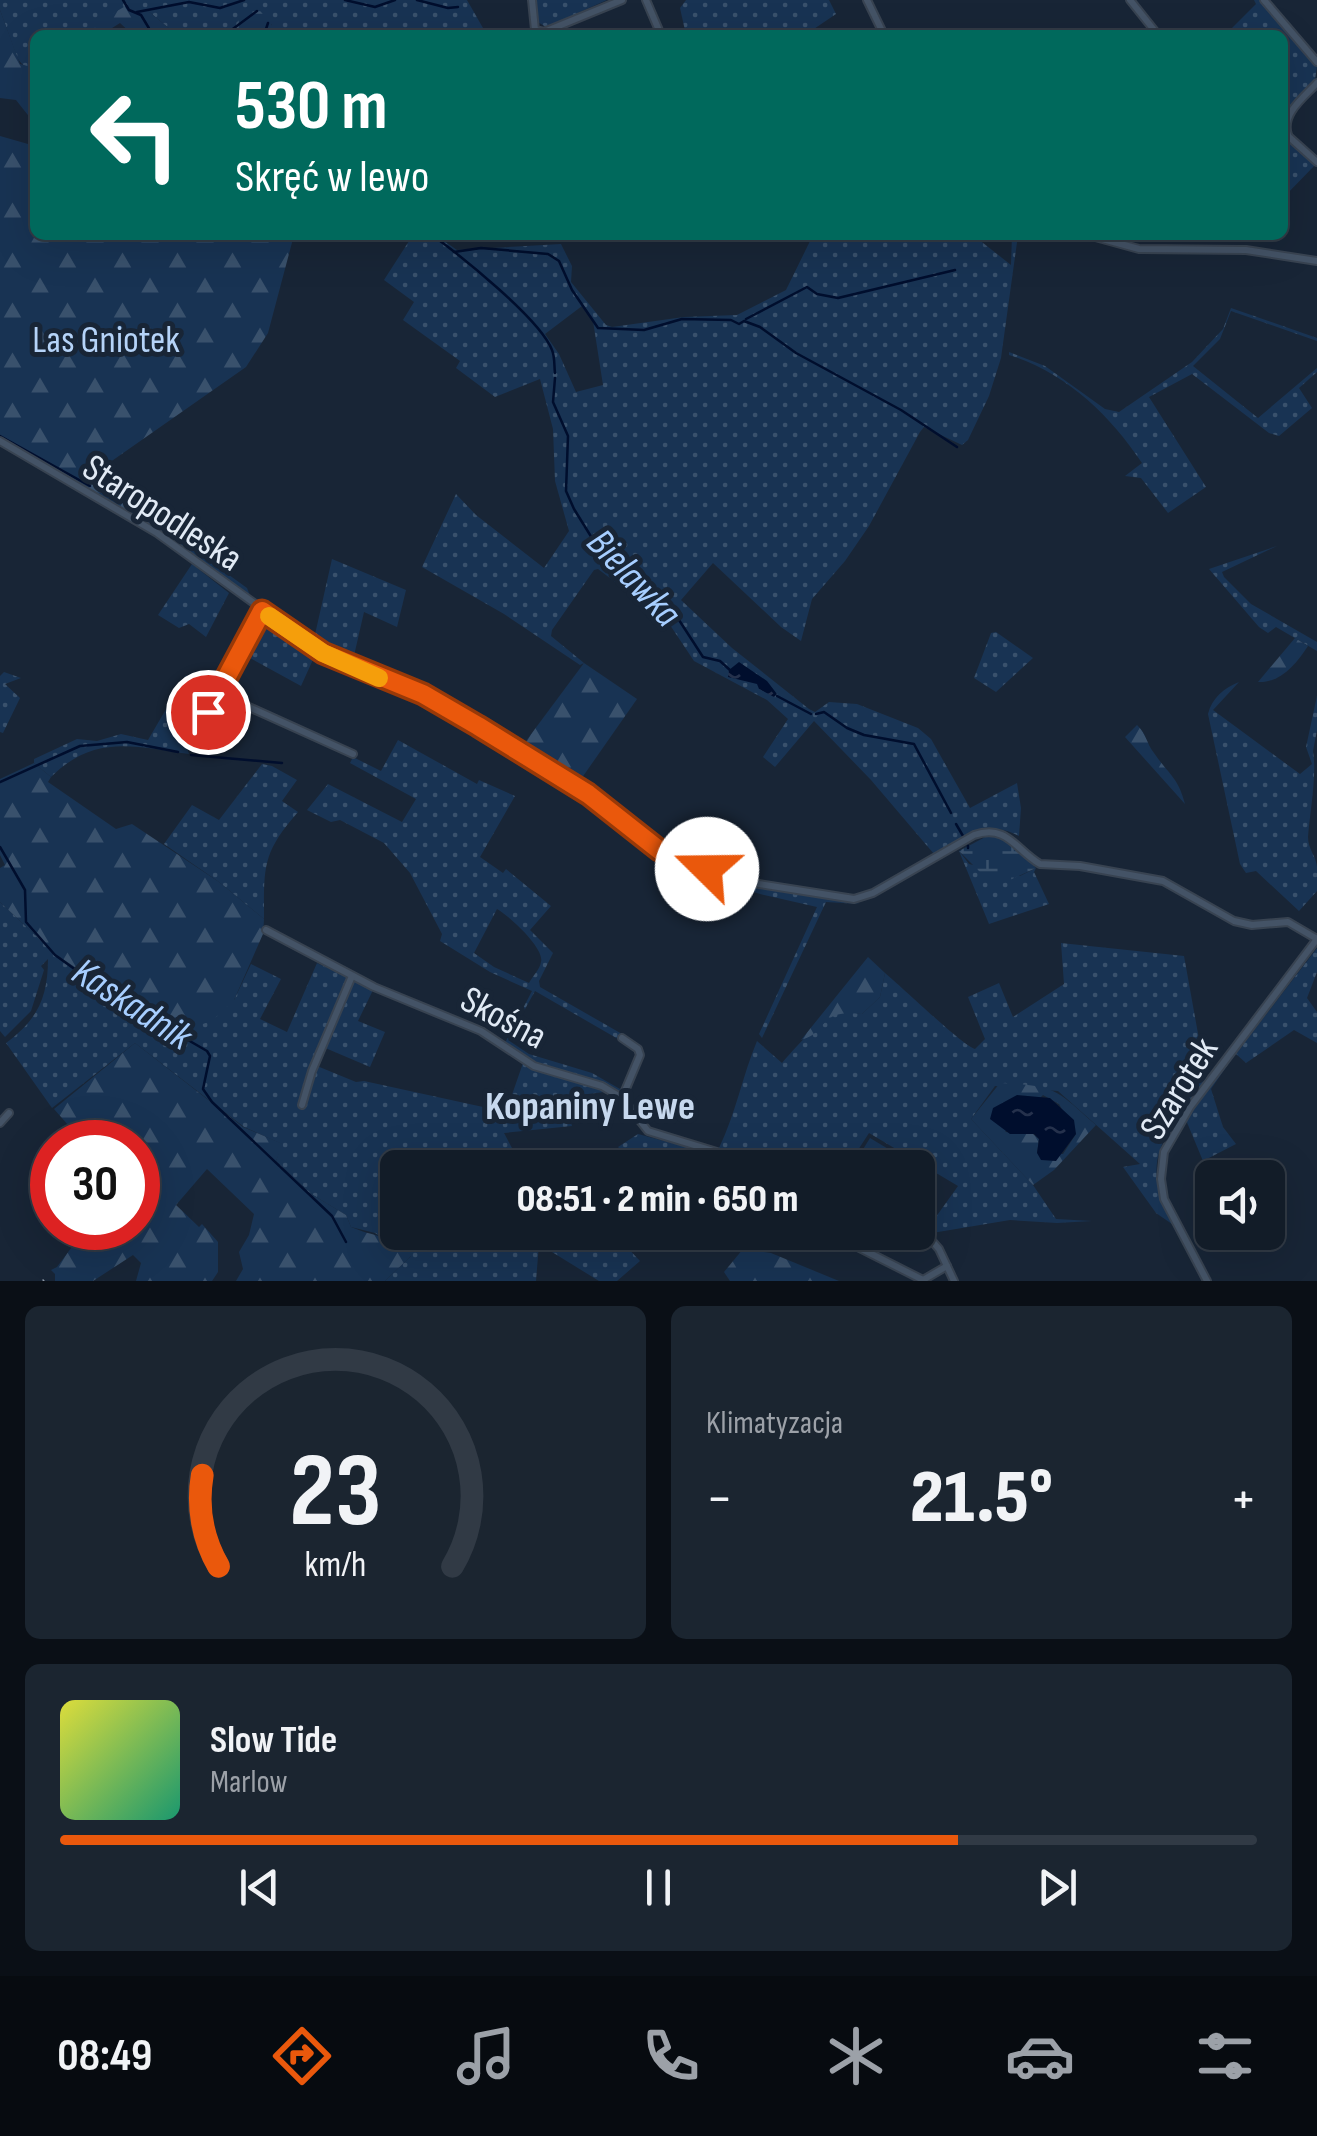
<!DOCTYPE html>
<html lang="pl">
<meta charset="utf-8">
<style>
body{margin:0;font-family:"Sofia Sans Condensed",sans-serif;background:#1b2530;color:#f1f3f6;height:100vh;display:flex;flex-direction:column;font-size:38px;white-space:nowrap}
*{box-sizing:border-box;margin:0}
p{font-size:32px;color:#9ca1a8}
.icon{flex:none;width:55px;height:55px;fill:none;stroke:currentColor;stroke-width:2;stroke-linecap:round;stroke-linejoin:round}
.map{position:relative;height:1281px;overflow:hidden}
.drawer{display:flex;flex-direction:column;gap:25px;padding:25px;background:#0a0f16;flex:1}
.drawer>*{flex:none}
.top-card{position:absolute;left:30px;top:30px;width:1258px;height:210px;border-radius:15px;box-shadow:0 10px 40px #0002,0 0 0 2px #313a45;background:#00695c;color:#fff;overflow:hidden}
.buttons{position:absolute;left:1195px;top:1160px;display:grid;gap:20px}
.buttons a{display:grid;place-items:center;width:90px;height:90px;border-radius:15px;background:#121c28;box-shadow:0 10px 40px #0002,0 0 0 2px #313a45;font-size:50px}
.speed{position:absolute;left:30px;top:1120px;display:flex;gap:20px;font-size:50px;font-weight:700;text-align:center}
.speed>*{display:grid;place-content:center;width:130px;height:130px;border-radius:50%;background:#121c28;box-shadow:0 10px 40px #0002,0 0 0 2px #313a45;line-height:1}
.speed .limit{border:15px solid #d22;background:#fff;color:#111}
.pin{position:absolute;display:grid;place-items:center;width:85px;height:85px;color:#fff;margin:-42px;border:5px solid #fff;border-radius:50%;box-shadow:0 2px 10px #0007}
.me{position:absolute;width:110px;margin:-55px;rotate:292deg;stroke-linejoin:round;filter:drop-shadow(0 0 8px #0008)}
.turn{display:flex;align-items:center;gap:35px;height:210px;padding:0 40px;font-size:45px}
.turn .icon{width:130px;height:130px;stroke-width:2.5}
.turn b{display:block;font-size:70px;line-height:85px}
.big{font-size:75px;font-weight:800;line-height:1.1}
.drawer .card{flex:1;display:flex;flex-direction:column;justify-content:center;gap:15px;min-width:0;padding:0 35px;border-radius:15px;background:#1b2530}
.drawer .dial{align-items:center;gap:0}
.dial svg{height:260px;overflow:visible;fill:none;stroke:#313a45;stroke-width:7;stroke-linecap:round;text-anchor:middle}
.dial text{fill:#f1f3f6;stroke:none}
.song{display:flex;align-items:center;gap:30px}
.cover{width:120px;height:120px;border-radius:15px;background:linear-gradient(135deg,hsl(60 70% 55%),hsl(160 70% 35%))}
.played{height:10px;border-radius:5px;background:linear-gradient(90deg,#ea580c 75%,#313a45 75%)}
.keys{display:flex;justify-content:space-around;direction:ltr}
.heat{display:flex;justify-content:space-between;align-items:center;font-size:55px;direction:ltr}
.drawer .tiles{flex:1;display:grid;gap:25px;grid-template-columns:1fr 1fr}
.card:last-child{grid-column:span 2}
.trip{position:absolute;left:380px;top:1150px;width:555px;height:100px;border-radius:15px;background:#121c28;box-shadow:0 10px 40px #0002,0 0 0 2px #313a45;font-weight:800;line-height:100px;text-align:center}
.tab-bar{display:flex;height:160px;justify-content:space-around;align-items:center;background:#070b10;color:#9ca1a8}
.tab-bar .icon{width:70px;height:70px}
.tab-bar .on{color:#ea580c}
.tab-bar b{font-size:45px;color:#f1f3f6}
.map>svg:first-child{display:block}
</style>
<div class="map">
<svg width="1317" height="1281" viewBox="0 0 1317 1281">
<defs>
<pattern id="grass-dots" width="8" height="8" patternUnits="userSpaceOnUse" patternTransform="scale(2.5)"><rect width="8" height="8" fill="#183353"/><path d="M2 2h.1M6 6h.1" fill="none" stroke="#39516c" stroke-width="1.8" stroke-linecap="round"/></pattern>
<pattern id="forest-firs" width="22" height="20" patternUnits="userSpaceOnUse" patternTransform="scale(2.5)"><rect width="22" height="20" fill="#183353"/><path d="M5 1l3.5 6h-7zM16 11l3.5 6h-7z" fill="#39516c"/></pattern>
<pattern id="wetland-marsh" width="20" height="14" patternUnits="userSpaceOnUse" patternTransform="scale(2.5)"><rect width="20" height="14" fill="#183353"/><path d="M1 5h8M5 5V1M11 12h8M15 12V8" fill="none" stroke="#39516c"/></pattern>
<pattern id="water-ripples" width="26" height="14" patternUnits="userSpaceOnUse" patternTransform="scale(2.5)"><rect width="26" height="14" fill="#000e2d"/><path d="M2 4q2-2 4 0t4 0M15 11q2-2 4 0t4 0" fill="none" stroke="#25314c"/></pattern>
</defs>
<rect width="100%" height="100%" fill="#182536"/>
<!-- grass -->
<g fill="url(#grass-dots)" fill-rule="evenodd">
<path d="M0,0H467L487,35H266L272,24L226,35H177L147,10L76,35H35V68C26,68 21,65 17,57L0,10Z"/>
<path d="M535,0H607L546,27L536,21Z"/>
<path d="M686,0H829L836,14L805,35H686L680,8Z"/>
<path d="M1254,0H1261L1317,66L1315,80L1283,122L1282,35H1225L1256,4Z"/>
<path d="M1282,138L1316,164L1283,198L1286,186L1283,185Z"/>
<path d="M813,235H973L1011,265L1012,235H1018L1001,358L989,396L968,440L962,445L924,427L920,432L869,526L845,561L812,599L801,641L781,627L713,563L681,600L732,648L809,709L815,712L829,702L857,704L918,728L931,739L970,808L1017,783L1021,808L1019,836C983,818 966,836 934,854L871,780L814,721L775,767L763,757L788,719L767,700L694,661L668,622L598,569L594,570L552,630L551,636L584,663L580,665L504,614L422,567L456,494L476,515L544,568L569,531L555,481L553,429L540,379L495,397L456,368L460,361L403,320L414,302L384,280L411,238H440L457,250L561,244L572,266L571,282L606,325L612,327L684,317L737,315L786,290ZM582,306L593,321L603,385L576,392L559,354L545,334Z"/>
<path d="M1231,308L1317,338V341L1231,311L1220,339L1193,366L1258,418L1317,368V372L1299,388L1312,408L1279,436L1269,433L1192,374L1149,397L1206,487L1168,513L1141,478L1125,476L1142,463C1109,414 1066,373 1009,355V352L1045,366L1105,409L1119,412L1192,362L1223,329Z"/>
<path d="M1277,546L1222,572L1224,577L1251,604L1317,642V651L1276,627L1268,633L1259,627L1209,569Z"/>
<path d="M332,559L406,590L397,627L364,612L353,660L314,639Z"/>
<path d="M192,564L229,593L206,637L189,624L179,628L158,615Z"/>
<path d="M262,615L316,653L301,686L241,653Z"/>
<path d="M996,632L1033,658L996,692L974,678L991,633Z"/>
<path d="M4,672L21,678L5,684L20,698L3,733L0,732V676Z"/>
<path d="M186,675L213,692L186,744L189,754C134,746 94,734 51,777L34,763V759L77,739L97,741L121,734L148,740Z"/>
<path d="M1239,682L1213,710L1300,774L1312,764L1306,747L1317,696V730L1313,751C1317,775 1310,811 1308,837C1308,849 1316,856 1317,867C1317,875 1317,883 1317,891L1299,911L1256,871L1246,873L1240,864L1208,714C1212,698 1224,688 1239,682Z"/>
<path d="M398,740L477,784L479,780L515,796L480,857L503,873L506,869L551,906L530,930L553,953L539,981L540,987L622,1034L618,1039L535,991L508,1040L529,1054L592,1073L620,1089L623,1087L620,1094L577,1074L535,1064L505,1043L532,991L490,972L440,941L442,934L410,873L384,843L340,820L331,822L307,810L328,784L402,822L416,799L350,763L353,757L381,771ZM497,909C508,915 545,948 541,962C540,969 532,977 529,983L494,967L474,953Z"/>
<path d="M262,764L272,766L297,780L282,801L298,812C262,853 264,867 264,919L219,882L164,844L192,805L219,820Z"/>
<path d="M959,851L969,864L1020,876L1036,868L1034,872L1049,904L989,924Z"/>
<path d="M675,863L781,892L860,904L826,902L762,1038L759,1034L817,907L760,894L674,866L672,871L670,866Z"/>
<path d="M0,902L54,953L79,970L97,1000H234L251,964L281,979L260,1019L287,1032L317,963L373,990L358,1021L385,1032L370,1067L323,1047L317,1066L356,1082L364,1081L506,1112L523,1063L602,1089L604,1092L564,1097L572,1126L504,1133L522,1167L398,1168V1232H566L577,1240L583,1233H632L623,1243L640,1261L617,1281H599L539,1244L536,1281H385L411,1256L375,1233L351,1227L346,1215L313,1195L276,1161L282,1144L244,1127L135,1043L52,1108L6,1043C37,1020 48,998 48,959L41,966L44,970L31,1011L5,1037L0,1031Z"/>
<path d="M1061,943L1184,956L1206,1078C1167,1134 1137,1156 1172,1224L1156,1213L1123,1167L1140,1164L1058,1091L995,1086L971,1119L1033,1185L1056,1219L1092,1221L1057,1223L1010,1220L932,1233L928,1228L958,1186L869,1133L847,1167H779L719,1148C736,1113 742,1077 757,1041L782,1063C790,1053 825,1015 837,1012C844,1011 855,1013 862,1014L880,997L885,973C901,986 963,1046 975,1049L985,1039L968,997L999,983L1013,1017L1064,984Z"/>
<path d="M1317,948V972L1307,998L1317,1012V1043L1294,1030L1246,1063L1236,1054Z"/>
<path d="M1233,1057L1211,1089L1223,1127L1236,1144L1203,1161L1186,1120Z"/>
<path d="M638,1134L705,1152L700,1167H637L618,1147Z"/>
</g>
<!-- forest -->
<g fill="url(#forest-firs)" fill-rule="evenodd">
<path d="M129,4L147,10L177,35H133L120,23L101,35H76Z"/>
<path d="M0,10L20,64L35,68V124L16,100L0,98Z"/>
<path d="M0,136L35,146V235H294L268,333L246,367L86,479L189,546L247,588L251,598L157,530L0,438Z"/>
<path d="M1295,638L1308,646C1296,664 1281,683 1258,682Z"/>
<path d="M584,663L637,699L579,782L523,745Z"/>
<path d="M1137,725C1147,734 1146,743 1154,753C1169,775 1178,777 1185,804L1125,737Z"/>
<path d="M34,763L51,777L48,782L116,829L132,824L219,882L264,919L263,934L234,1000L212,1021L177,1032L153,1034L97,1000L79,970L54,953L0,902V868L5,865L0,855V779Z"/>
<path d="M868,957L885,973L880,997L862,1014C816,1009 830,1032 801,1040Z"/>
<path d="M135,1043L243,1127L283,1144L276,1161L313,1195L346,1215L351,1227C371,1236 397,1237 412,1255L385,1281H236L243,1269L239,1252L249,1235L254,1214L207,1169L176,1205L199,1227L202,1224L218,1242V1272L212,1281H136L141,1263L133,1255L93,1281H55V1274L51,1270L57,1267L86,1228H138V1142H83L54,1109Z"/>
<path d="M1000,1083C1057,1086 1054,1088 1096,1125L1054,1170L1033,1185L971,1119ZM1043,1095L1059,1104L1076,1134L1063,1154L1037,1153L1039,1139L1033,1134L1005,1132Z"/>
<path d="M743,1249L771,1253L839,1281H730L724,1272Z"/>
</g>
<!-- wetland -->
<g fill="url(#wetland-marsh)">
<path d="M256,6L272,25L266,35L224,33Z"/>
<path d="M989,835L1008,841L1036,868L1001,884L987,879L959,851Z"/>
</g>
<!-- park -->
<path fill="#183353" d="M870,1138L895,1153L887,1167H852Z"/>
<!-- water -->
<g fill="url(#water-ripples)">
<path d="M739,662L767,681L777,694L774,697L759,689L757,684L728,677L729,670Z"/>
<path d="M1017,1095L1050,1098L1074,1120L1076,1134L1056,1161L1041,1160L1037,1153L1039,1139L1034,1134H1010L990,1119L993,1108Z"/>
</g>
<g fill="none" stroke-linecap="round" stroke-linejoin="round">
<!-- stream -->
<g stroke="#000e2d" stroke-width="2.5">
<path d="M123,0L129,10L141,15L153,35"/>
<path d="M345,0L375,7L395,0"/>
<path d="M417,0L448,8L458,7"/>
<path d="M137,12L189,2L220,8L244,0"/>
<path d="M226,34L257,11"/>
<path d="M264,35L268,23"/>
<path d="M432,235C461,256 540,319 552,350C555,357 554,366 555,373"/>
<path d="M454,252L481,248L548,254L559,261L572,290L598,328L644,330L682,319L731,320L739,324L744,321L760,327L796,353L901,410L957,447"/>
<path d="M746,319L807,287L817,294L838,298L955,270"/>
<path d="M555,378L553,402L568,436L566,491L574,509L600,551L626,565L657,606L679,620L703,657L720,661L731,671"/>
<path d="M0,436L90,486"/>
<path d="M777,696L811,714"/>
<path d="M816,714L824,712L847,728L864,735L914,744L951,813"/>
<path d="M191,755L282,763"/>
<path d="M0,782L80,746L127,742L178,752"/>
<path d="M956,824L963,836"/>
<path d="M968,846V848"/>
<path d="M0,847L25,890L26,922L55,955L112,996L207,1051L210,1056L203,1089L212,1102L332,1216L346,1242"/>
</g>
<defs>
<g id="minor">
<path d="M532,0L535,30L544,32L622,0"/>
<path d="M646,0L661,35"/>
<path d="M867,0L884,35"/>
<path d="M1130,0L1158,35"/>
<path d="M1264,0L1317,62"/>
<path d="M1288,135C1281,114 1303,98 1317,83"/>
<path d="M1288,136L1317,162"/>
<path d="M1088,235L1139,249L1246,250L1317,261"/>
<path d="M0,441L157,533L323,653L423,695L506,742L589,794L659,850L681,862L759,884L854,899L873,893L974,835C1007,824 1015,849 1040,864L1080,866L1163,881L1234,921L1252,925L1288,922L1317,939"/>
<path d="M218,693L353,754"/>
<path d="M198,731L262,611"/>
<path d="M266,930L374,987L481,1031L534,1066L602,1086L622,1098L648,1131L769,1168"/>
<path d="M622,1098L640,1055L638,1049L622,1038"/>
<path d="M302,1105L312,1071L352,976"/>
<path d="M0,1123L9,1113"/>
<path d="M918,1225L939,1249L954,1281"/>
<path d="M828,1232L923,1280L947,1266"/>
<path d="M1207,1281L1164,1199L1161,1179L1164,1152L1190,1107L1317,939"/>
</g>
</defs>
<!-- minor casing -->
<use href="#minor" stroke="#384351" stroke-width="10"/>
<!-- minor -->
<use href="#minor" stroke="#445366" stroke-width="6"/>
<!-- rail -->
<path stroke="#8f9aa7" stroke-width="2.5" stroke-dasharray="15 8" stroke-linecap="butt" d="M43,1281L44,1280"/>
</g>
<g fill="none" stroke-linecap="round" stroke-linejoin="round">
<defs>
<path id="route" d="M208,712L262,611L323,653L423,694L478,726L588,794L659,850L682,862L707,869"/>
</defs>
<!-- route casing -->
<use href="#route" stroke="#983908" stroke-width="25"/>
<!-- route -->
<use href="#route" stroke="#ea580c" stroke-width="18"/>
<!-- slow -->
<path stroke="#f59e0b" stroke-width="18" d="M269,616L323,653L379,678"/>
</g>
<g text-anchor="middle" stroke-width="10" stroke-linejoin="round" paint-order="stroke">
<!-- park labels -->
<g font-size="38" fill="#b5d3f8" stroke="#182536">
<text x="106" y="352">Las Gniotek</text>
</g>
<!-- street labels -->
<g font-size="38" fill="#e1eaf5" stroke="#182536">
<text transform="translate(163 512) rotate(33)" y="13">Staropodleska</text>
<text transform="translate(504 1017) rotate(28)" y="13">Skośna</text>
<text transform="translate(1178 1088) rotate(-58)" y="13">Szarotek</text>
</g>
<!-- water labels -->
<g font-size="40" font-style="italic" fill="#a7ceff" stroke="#182536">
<text transform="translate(635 577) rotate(47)" y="14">Bielawka</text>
<text transform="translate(133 1003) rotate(33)" y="14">Kaskadnik</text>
</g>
<!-- neighbourhood labels -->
<g font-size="40" font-weight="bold" fill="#c6d8ee" stroke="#182536">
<text x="590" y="1119">Kopaniny Lewe</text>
</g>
</g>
</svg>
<div class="buttons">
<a><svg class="icon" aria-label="sound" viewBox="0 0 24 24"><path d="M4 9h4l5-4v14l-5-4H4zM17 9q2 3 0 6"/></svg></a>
</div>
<div class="speed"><div class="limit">30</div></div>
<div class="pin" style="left:208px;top:712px;background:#d93025"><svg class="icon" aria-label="arrive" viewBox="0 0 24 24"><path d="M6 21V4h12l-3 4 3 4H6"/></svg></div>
<svg class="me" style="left:707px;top:869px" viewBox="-20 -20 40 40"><circle r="19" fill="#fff"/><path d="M0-13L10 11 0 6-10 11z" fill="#ea580c"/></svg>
<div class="trip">08:51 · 2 min · 650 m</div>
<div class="top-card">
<div class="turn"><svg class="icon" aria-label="left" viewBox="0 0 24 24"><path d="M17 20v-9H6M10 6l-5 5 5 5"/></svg><div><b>530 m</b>Skręć w lewo</div></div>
</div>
</div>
<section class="drawer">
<div class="tiles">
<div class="card dial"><svg viewBox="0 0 100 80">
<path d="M14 69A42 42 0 1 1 86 69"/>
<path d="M14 69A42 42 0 0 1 9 41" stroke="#ea580c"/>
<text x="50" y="56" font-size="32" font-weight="700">23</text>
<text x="50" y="72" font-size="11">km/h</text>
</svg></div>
<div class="card"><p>Klimatyzacja</p>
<div class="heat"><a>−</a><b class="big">21.5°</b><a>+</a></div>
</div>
<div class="card">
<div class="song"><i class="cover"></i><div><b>Slow Tide</b><p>Marlow</p></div></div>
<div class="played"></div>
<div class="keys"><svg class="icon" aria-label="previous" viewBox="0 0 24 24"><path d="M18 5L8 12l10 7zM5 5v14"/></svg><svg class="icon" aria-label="pause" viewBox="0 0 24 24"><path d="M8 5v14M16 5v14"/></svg><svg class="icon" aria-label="next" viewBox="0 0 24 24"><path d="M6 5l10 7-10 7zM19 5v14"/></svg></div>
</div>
</div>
</section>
<nav class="tab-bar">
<b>08:49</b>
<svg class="icon on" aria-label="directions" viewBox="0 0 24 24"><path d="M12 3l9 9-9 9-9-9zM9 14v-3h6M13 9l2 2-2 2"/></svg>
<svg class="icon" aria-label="music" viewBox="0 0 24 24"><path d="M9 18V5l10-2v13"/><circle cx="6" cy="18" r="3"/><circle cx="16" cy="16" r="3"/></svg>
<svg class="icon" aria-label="phone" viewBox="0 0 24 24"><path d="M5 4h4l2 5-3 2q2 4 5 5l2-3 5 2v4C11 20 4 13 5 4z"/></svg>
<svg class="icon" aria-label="climate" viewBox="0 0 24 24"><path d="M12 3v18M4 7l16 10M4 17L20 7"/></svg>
<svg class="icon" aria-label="car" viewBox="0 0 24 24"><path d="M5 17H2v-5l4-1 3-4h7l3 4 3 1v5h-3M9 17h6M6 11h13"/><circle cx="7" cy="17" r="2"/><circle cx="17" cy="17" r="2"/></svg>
<svg class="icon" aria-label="filters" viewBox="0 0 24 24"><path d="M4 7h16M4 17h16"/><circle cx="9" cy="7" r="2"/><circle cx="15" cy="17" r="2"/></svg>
</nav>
